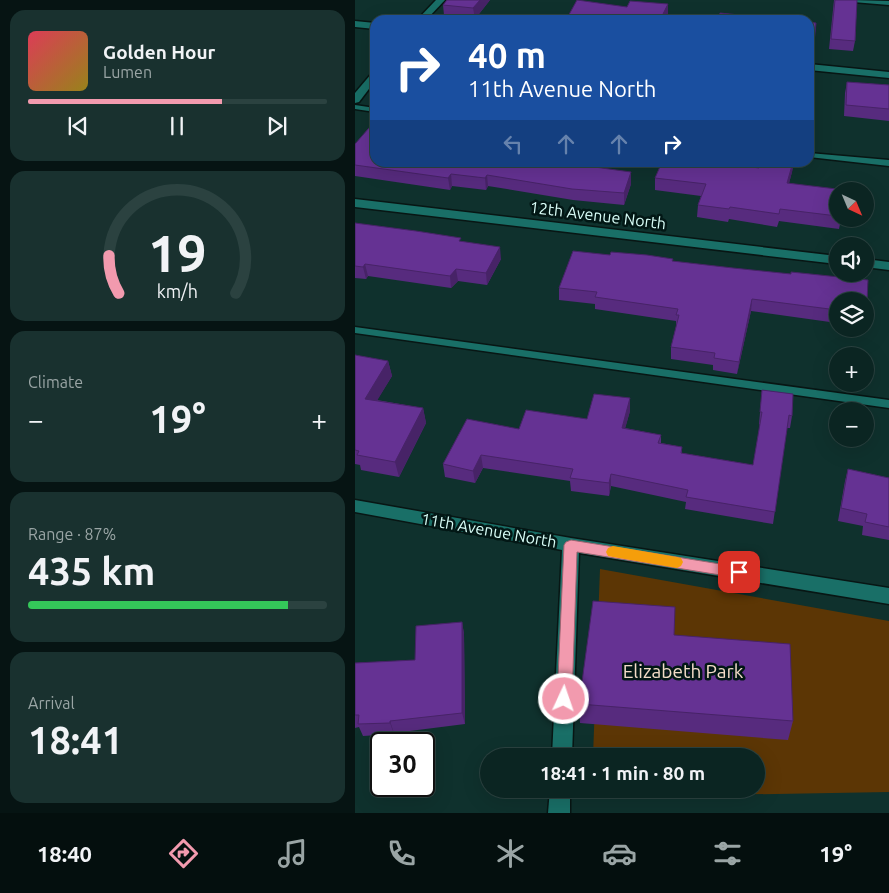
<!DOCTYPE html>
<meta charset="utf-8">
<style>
body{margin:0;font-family:Ubuntu,sans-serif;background:#19312f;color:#f1f3f6;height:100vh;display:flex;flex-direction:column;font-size:19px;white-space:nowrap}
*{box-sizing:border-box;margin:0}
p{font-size:16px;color:#9aa5a5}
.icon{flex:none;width:28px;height:28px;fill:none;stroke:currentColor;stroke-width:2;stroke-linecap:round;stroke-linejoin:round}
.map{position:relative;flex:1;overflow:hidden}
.sheet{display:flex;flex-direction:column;gap:10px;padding:10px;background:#061413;width:355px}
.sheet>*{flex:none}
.hud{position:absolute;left:15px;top:15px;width:444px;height:152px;border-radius:15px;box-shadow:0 5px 20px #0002,0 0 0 1px #2b4240;background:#1a4fa0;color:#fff;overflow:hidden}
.needle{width:32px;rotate:136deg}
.fabs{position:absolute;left:474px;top:182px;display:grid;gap:10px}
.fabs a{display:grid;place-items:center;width:45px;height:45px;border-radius:50%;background:#0b2522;box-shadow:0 5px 20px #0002,0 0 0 1px #2b4240;font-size:25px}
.speed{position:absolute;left:15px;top:732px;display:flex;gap:10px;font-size:25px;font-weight:700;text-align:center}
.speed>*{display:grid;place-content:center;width:65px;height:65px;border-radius:50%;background:#0b2522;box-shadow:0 5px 20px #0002,0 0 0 1px #2b4240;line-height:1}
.speed .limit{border:2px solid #111;border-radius:8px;background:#fff;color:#111}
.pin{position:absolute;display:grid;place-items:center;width:42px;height:42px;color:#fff;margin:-21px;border-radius:10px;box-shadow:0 2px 8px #0006}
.me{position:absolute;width:55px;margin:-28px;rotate:3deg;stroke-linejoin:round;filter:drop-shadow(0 0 4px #0008)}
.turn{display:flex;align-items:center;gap:18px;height:105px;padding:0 15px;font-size:22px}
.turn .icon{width:65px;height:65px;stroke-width:2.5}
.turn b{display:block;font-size:35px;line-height:42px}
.lanes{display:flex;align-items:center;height:48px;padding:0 15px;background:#0003;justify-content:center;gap:25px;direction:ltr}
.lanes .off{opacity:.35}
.big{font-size:38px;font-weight:600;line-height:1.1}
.sheet .card{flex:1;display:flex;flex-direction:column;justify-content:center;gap:8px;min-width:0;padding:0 18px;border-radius:15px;background:#19312f}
.sheet .dial{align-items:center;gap:0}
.dial svg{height:130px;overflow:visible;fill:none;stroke:#2b4240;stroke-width:7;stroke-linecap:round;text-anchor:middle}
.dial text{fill:#f1f3f6;stroke:none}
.song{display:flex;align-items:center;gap:15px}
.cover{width:60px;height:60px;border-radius:8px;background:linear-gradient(135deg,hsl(350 70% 55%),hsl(50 70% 35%))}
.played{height:5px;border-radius:2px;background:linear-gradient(90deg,#f29aae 65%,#2b4240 65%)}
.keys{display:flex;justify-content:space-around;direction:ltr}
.heat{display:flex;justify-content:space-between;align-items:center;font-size:28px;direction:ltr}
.charge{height:8px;border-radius:4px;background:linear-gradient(90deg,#34c759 87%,#2b4240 0)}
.trip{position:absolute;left:125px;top:748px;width:285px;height:50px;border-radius:25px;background:#0b2522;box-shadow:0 5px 20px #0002,0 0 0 1px #2b4240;font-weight:600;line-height:50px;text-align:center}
.dock{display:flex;height:80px;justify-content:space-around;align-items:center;background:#040f0e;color:#9aa5a5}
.dock .icon{width:35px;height:35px}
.dock .active{color:#f29aae}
.dock b{font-size:22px;color:#f1f3f6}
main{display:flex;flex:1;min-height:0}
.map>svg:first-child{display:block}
</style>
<main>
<section class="sheet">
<div class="card">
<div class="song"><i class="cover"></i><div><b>Golden Hour</b><p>Lumen</p></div></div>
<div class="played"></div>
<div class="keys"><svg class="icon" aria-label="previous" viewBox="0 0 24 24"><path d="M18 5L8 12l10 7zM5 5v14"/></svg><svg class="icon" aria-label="pause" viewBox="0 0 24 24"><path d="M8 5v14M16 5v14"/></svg><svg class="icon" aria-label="next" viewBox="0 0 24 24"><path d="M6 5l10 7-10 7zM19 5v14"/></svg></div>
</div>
<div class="card dial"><svg viewBox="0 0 100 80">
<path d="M14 69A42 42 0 1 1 86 69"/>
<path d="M14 69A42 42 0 0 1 8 46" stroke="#f29aae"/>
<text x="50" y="56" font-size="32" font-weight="700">19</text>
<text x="50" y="72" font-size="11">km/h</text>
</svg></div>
<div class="card"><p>Climate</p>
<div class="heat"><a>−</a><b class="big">19°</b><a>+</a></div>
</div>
<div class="card"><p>Range · 87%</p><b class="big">435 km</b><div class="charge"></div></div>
<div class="card"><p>Arrival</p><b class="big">18:41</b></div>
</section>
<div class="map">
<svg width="534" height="813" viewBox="0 0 534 813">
<rect width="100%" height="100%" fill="#0f312d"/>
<!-- green -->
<path fill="#5c3605" d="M245,569L534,621V792L237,797V789H401V756H238Z"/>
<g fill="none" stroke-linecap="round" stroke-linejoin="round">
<defs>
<g id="service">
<path d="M495,0L534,1V5L498,2Z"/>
<path d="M0,105L20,108V112L0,109Z"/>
<path d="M454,153L534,160V166L454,157Z"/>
<path d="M0,327L534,400V408L0,333Z"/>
</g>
<g id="minor">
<path d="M81,0H90L71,20H62Z"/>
<path d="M0,21L20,23V29L0,27Z"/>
<path d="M454,64L534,72V78L454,70Z"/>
<path d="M20,72V81L4,102L0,103V93L17,73Z"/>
<path d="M0,199L482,256V264L0,207Z"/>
<path d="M510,259L534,262V270L510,267Z"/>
<path d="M0,500L216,538L534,588V604L224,553L217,756H197L207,550L0,512Z"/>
<path d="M195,789H215V813H193Z"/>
</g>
</defs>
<!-- service casing -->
<use href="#service" stroke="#081614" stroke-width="3"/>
<!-- minor casing -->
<use href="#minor" stroke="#081614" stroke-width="3"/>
<!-- service -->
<use href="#service" fill="#196f67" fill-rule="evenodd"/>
<!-- minor -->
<use href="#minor" fill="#196f67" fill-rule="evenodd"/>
</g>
<!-- wall -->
<g fill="#572b7e">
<path d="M135,0L120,19L89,15L88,5Z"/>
<path d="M479,0H502L500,41L498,51L474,49Z"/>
<path d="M492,82L534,85V121L489,116L490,93Z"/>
<path d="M0,144L20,162L276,172V184L269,205L218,200L133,186L131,190L97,186L95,190L0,176Z"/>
<path d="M439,162L437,172L434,183L482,191V219H486L484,229L424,221L422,227L374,219L373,222L342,217L343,205L346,196L300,190V178L404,168Z"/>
<path d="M0,223L107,242L146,259L132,285L103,281L96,288L13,276L11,279L0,278Z"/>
<path d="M317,261L512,301L510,311V301H482V323L396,311L382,374L358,370V365L316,359V347L321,327V321L240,309V304L204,300V288Z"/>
<path d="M0,355L33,361L37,376L22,400L68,408L71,423L44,477L6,470L5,465L0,464Z"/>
<path d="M407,390L437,416L435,428H432L418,524L330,509L331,502L256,486L254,496L216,491L215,481L128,468L120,483L90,477L88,464L164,429L232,419L275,398V411L270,428L306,435V443L327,447V453L398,465L405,425L404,424Z"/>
<path d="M493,469L534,478V540L507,535L508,526L483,521L490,481Z"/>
<path d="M107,622L109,634L110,724L39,733V734L8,736L4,727L0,728V663L60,660Z"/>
<path d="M319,635L438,721L433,740L225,723L224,704Z"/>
</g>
<!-- shaded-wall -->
<g fill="#472367">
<path d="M125,0H135L120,19L118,8Z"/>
<path d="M313,4V14L310,20H305Z"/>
<path d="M458,53L457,62L454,63V54Z"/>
<path d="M439,162L437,172L431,195L432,183Z"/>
<path d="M276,172V184L269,205V193Z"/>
<path d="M96,174L97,186L95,190L93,178Z"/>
<path d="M132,175L133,186L131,190L130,178Z"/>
<path d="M145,247L146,259L132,285L131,273Z"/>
<path d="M10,264L13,276L11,279L8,267Z"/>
<path d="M101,269L103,281L96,288L95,276Z"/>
<path d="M397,299L396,311L382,374L384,362Z"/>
<path d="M33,361L37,376L14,414L10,399Z"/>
<path d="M275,398V411L267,440V428Z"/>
<path d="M68,408L71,423L44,477L40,462Z"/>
<path d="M126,455L128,468L120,483L118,471Z"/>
<path d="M256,474V486L254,496V483Z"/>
<path d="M107,622L109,634L110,724L107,713Z"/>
<path d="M35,721L39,733V734L35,723Z"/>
</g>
<!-- building -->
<g fill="#653293" stroke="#472367">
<path d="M92,0H125L118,8L88,5Z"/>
<path d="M222,0L272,7L275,1L313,4L305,20H211Z"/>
<path d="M480,0H502L500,41L476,39Z"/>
<path d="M365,13L434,20H363Z"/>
<path d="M454,22L461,23L458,53L454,54Z"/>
<path d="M454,58V61L457,62L454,96Z"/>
<path d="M492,82L534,85V109L491,105Z"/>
<path d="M20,121V162H203L276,172L269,193L217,189L132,175L130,178L96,174L93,178L0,165V144Z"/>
<path d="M307,162H361L404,168L406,162H438L432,183L490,190V191H482V216L425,209L424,214L375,207L374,209L343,205L351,184L300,178Z"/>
<path d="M0,223L61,231L106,238L104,241L145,247L131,273L101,269L95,276L10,264L8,267L0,266Z"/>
<path d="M218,251L255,255L256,252L292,255L318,259L317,261L378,268L436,274V272L513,280L512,301L502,300V301H482V310L397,299L384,362L359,358L360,353L316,347L324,315H321L323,309L240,297L242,292L204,288Z"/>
<path d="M0,355L33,361L10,399L68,408L40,462L2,455L4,451L0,450Z"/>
<path d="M407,390L438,394L437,416L434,415L420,512L331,497L333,490L256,474L254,483L215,478L218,469L126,455L118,471L88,464L112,419L164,429L171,410L232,419L239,394L275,398L267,428L306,435L303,443L327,447L326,453L398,465L407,412H405Z"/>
<path d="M493,469L534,478V527L510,522L512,514L486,508Z"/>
<path d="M238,601L320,607L319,635L435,644L438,721L224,704Z"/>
<path d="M107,622V713L35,721V723L3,724L4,715H0V663L60,660L61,626Z"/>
</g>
<!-- route -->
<path fill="#f29aae" stroke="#9d6471" d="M216,540L384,567L389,568L391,572L389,576L384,578L222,552L217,699L215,704L209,706L204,704L202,699L209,545L211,542Z"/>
<!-- slow -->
<path fill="#f59e0b" d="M258,546L322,557L326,558L328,562L326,566L322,568L258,557L253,556L251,552L253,548Z"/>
<g text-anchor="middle" stroke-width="5" stroke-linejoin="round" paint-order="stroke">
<!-- street labels -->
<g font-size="16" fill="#d8fdf7" stroke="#021715">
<text transform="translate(243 215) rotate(7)" y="6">12th Avenue North</text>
<text transform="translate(134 530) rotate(10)" y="6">11th Avenue North</text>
</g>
<!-- near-park labels -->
<g font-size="19" fill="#f3dcc8" stroke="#021715">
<text x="328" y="678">Elizabeth Park</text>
</g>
</g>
</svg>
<div class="fabs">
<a><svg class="needle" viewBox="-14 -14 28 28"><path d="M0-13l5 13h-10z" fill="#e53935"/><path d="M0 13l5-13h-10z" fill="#9aa5a5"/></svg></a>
<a><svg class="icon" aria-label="sound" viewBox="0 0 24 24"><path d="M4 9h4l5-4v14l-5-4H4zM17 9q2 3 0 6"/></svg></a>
<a><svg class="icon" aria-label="layers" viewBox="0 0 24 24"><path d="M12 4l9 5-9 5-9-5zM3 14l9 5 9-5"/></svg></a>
<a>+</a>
<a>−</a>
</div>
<div class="speed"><div class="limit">30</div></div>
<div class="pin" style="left:384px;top:572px;background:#d93025"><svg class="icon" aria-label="arrive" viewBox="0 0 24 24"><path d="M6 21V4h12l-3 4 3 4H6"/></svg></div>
<svg class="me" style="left:209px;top:699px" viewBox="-20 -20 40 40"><circle r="17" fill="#f29aae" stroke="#fff" stroke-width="3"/><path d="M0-11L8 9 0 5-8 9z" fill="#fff"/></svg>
<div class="trip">18:41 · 1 min · 80 m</div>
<div class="hud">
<div class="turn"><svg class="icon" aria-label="right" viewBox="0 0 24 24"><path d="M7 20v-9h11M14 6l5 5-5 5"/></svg><div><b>40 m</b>11th Avenue North</div></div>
<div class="lanes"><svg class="icon off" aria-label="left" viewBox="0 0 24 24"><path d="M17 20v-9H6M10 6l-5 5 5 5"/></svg><svg class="icon off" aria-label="ahead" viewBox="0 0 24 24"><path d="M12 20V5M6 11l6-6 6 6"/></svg><svg class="icon off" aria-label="ahead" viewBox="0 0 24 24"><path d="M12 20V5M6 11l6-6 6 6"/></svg><svg class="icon" aria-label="right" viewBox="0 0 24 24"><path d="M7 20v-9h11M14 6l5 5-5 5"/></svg></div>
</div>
</div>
</main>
<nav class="dock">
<b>18:40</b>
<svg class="icon active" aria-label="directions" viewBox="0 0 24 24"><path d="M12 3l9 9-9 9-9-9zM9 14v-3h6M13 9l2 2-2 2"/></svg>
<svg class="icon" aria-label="music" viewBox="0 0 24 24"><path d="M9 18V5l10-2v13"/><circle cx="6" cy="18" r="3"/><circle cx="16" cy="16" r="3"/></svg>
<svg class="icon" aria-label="phone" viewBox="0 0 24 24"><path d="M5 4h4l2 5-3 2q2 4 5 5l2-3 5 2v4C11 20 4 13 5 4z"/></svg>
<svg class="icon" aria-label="climate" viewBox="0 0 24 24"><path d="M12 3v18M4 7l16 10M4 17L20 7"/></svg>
<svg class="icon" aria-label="car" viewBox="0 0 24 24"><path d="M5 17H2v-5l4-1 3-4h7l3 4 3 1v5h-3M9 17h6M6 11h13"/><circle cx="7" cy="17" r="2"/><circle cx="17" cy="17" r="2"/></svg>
<svg class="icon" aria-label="filters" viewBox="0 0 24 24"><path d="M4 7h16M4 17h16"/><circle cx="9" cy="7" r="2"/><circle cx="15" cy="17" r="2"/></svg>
<b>19°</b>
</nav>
